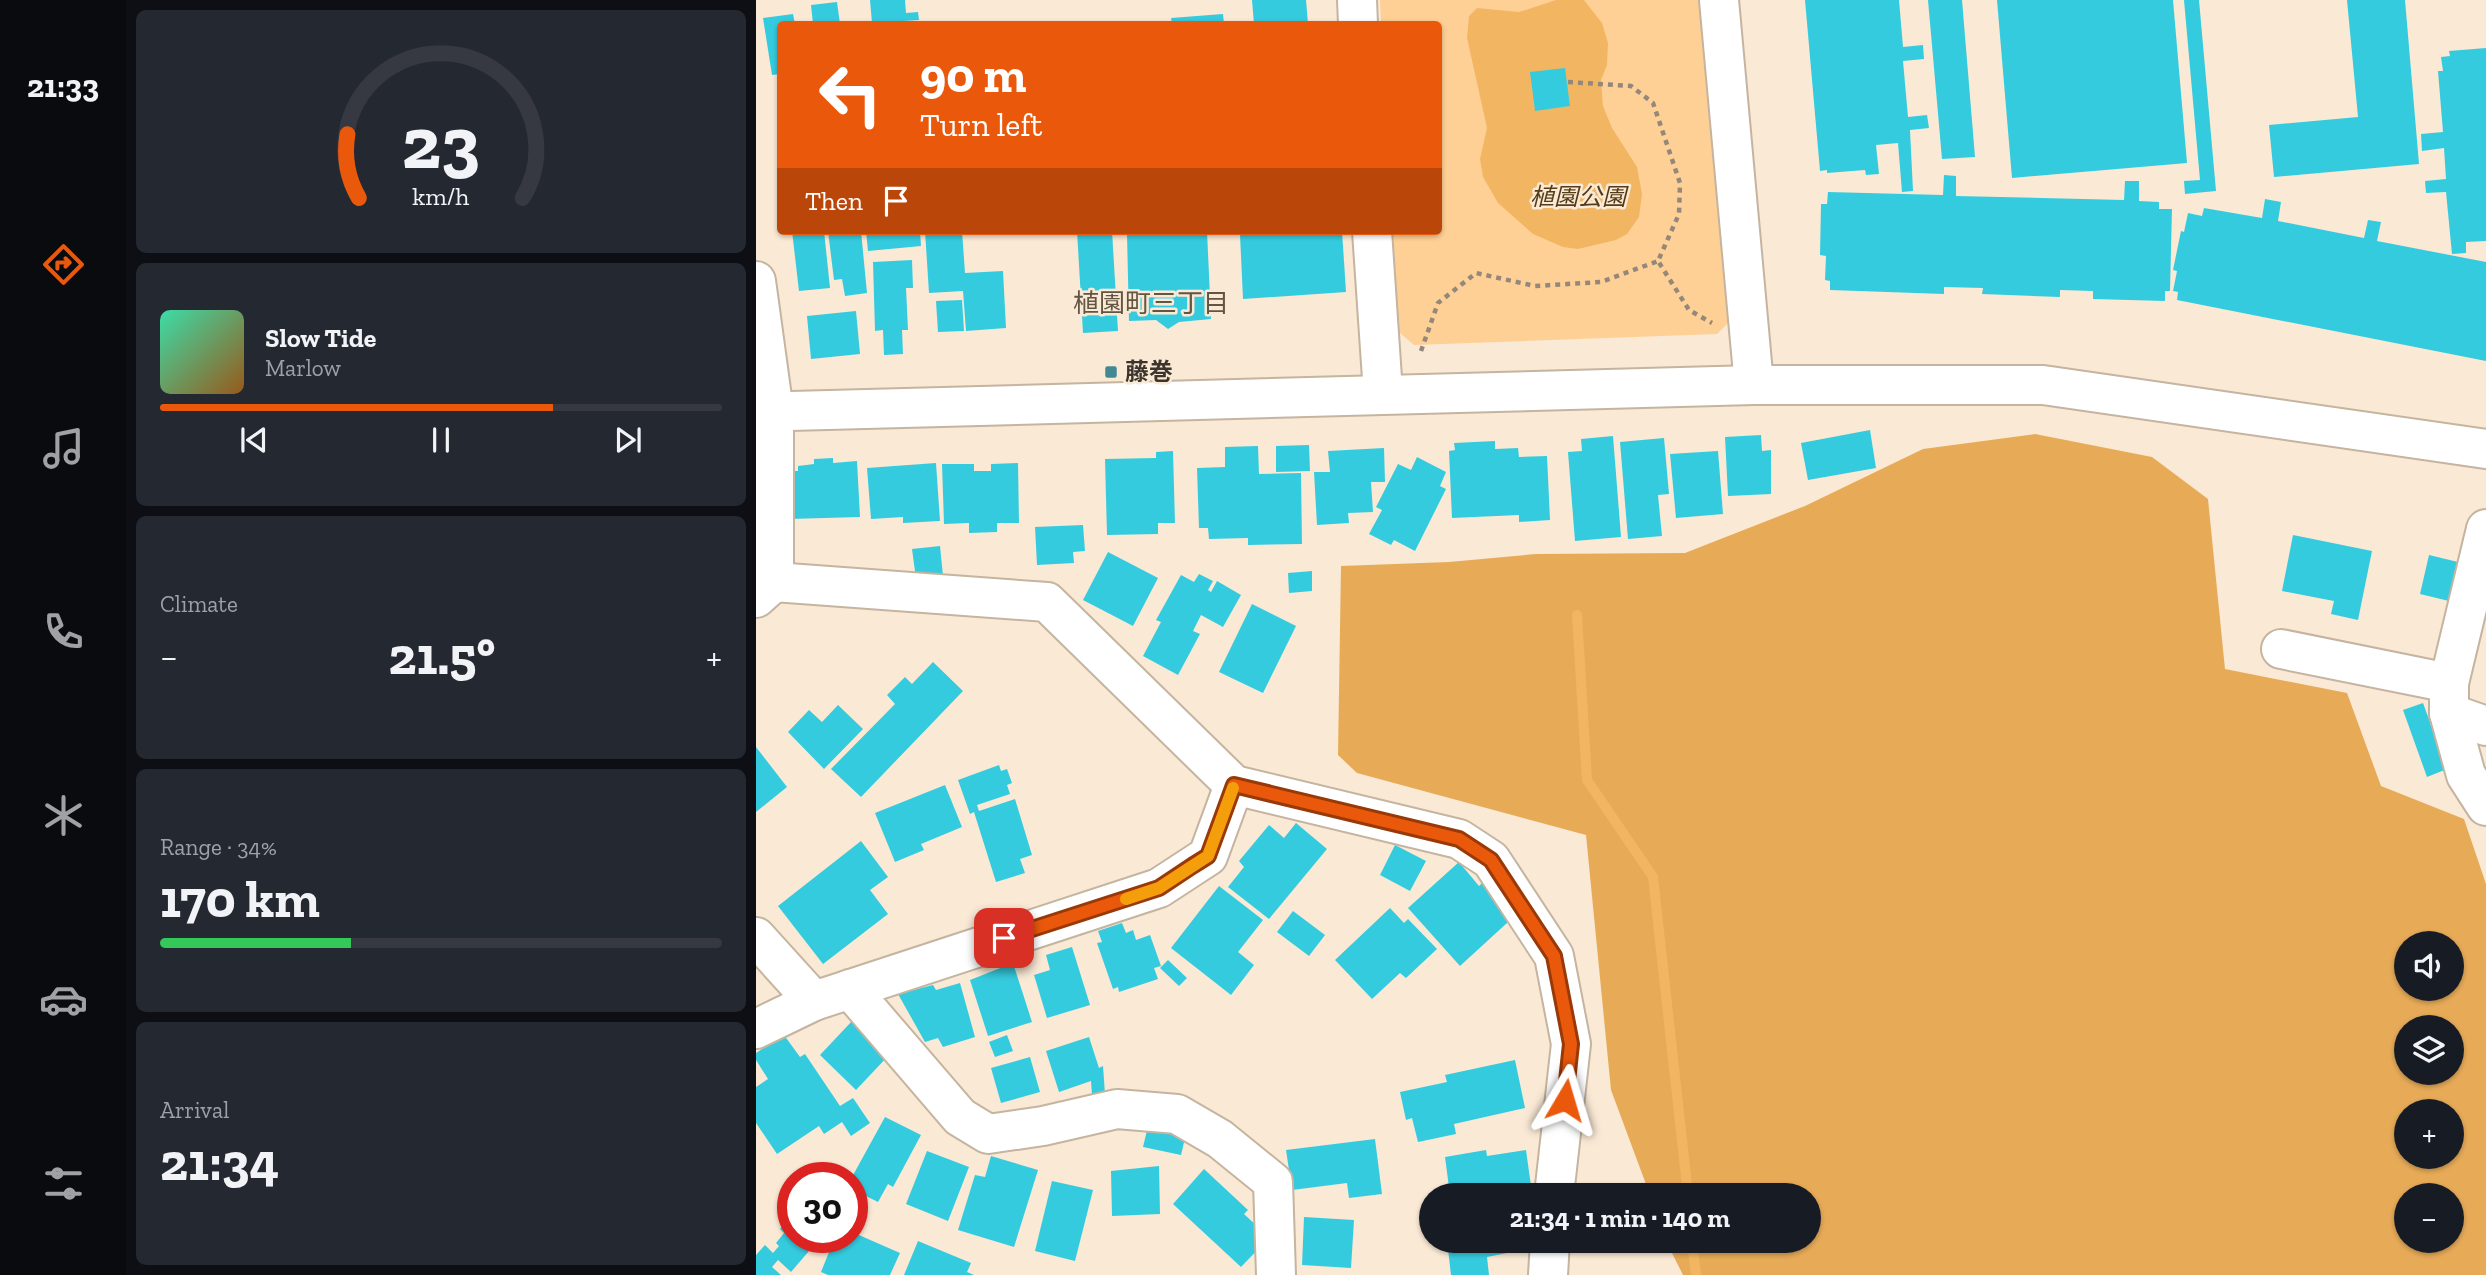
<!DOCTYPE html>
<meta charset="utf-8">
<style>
body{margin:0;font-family:"Zilla Slab","Noto Sans JP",serif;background:#242831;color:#f1f3f6;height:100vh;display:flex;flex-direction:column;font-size:26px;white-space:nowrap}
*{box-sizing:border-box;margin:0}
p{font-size:23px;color:#9ea1a6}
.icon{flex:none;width:38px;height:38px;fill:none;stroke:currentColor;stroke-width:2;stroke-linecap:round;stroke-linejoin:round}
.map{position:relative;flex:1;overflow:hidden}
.drawer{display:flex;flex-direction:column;gap:10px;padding:10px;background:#0d0f14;width:630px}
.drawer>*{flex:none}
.top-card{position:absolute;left:21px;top:21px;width:665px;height:214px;border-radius:7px;box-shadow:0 2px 5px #0004;background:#ea580c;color:#fff;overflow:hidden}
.controls{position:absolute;left:1638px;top:931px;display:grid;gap:14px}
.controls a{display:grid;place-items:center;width:70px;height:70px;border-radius:50%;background:#171b24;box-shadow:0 2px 5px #0004;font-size:35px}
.speed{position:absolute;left:21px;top:1162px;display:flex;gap:14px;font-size:35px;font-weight:700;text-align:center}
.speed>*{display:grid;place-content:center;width:91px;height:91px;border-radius:50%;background:#171b24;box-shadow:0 2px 5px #0004;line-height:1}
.speed .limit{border:10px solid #d22;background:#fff;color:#111}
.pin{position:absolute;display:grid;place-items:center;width:60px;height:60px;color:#fff;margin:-30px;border-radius:14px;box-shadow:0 4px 10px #0006}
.me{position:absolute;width:77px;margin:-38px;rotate:7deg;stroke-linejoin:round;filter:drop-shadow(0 0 5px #0008)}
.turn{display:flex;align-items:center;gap:24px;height:147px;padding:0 28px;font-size:32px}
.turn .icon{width:91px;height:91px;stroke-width:2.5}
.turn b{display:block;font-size:49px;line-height:60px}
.then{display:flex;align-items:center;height:66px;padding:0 28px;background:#0003;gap:14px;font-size:26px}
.big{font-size:52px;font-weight:700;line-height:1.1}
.drawer .card{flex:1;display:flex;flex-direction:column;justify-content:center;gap:10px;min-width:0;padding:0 24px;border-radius:10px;background:#242831}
.drawer .dial{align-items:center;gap:0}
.dial svg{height:182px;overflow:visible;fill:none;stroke:#363941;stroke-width:7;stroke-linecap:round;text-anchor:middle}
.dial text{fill:#f1f3f6;stroke:none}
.song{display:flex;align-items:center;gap:21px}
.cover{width:84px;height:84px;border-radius:10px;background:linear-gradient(135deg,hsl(160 70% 55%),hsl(30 70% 35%))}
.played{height:7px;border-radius:4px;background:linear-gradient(90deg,#ea580c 70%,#363941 70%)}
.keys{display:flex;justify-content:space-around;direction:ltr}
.heat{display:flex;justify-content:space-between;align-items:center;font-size:38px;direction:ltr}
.charge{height:10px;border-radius:5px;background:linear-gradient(90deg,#34c759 34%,#363941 0)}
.trip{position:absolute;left:663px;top:1183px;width:402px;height:70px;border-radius:35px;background:#171b24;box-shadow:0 2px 5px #0004;font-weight:700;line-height:70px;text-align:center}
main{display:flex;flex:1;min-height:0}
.tab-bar{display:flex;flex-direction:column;width:126px;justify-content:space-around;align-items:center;background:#090b0e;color:#9ea1a6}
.tab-bar .icon{width:49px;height:49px}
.tab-bar .selected{color:#ea580c}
.tab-bar b{font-size:32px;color:#f1f3f6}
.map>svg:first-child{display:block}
</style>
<main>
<nav class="tab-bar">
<b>21:33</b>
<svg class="icon selected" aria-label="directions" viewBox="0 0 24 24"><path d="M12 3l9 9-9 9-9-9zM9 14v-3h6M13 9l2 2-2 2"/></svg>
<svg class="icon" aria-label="music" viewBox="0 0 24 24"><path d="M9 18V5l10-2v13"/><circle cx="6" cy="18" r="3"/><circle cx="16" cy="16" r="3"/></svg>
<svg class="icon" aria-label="phone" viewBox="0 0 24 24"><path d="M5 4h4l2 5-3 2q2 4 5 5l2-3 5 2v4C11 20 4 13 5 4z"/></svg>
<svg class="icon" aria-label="climate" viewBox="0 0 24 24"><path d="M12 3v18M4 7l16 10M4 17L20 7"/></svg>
<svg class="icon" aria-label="car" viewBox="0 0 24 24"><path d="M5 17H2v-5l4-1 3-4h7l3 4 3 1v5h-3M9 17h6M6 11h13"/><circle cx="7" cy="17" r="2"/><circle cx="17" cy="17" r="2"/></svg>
<svg class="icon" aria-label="filters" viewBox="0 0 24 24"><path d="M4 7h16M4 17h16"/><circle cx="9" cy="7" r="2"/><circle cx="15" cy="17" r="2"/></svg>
</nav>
<section class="drawer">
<div class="card dial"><svg viewBox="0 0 100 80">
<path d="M14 69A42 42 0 1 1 86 69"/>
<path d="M14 69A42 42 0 0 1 9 41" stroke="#ea580c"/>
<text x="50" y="56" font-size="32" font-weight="700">23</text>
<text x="50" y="72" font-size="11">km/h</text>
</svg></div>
<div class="card">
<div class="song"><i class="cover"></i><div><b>Slow Tide</b><p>Marlow</p></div></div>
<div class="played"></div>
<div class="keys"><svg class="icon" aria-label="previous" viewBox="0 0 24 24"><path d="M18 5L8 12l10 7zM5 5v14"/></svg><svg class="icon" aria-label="pause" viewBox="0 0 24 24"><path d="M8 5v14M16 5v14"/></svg><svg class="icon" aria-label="next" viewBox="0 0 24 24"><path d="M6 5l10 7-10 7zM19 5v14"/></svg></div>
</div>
<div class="card"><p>Climate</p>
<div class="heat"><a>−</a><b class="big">21.5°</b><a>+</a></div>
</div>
<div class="card"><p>Range · 34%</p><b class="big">170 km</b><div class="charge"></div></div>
<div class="card"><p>Arrival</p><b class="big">21:34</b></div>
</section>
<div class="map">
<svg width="1730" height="1275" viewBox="0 0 1730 1275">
<rect width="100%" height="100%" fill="#fae9d5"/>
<!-- green -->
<path fill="#fed095" d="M624,0H945L972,323L961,334L658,345L643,332L637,231H682V24H625Z"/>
<!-- forest -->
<path fill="#e7ab58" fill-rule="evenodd" d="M1279,434L1396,457L1452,499L1469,669L1591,693L1625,786L1708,819L1730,884V1275H927L910,1241H1054V1195H894L855,1090L830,835L601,773L582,755L585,566L693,562L780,554L929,553L1049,506L1167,449ZM1650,943H1696V989H1650ZM1650,1027H1696V1073H1650ZM1650,1111H1696V1157H1650ZM1650,1195H1696V1241H1650Z"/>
<!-- water -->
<path fill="#f2b663" d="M800,0H828L846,23L852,43L851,65L845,80L847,106L856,128L881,167L886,194L883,217L871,234L860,240L822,249L807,247L777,234L742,203L727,177L724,159L731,128L711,38L713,16L721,8L763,12Z"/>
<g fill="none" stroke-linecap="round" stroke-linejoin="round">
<!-- stream -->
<g stroke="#f2b663" stroke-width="10">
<path d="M821,615L831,780L897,877L932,1195"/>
<path d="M936,1241L940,1275"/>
</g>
</g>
<!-- building -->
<g fill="#35cbde">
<path d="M114,0H149L150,13L162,12L163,20L116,23Z"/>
<path d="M496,0H550L552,24H498Z"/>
<path d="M1049,0H1143L1147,47L1167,45L1168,59L1147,61L1152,117L1171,115L1173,128L1154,130L1157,191L1146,192L1142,143L1120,145L1123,174L1110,175L1109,170L1071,173V170L1064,171Z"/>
<path d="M1172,0H1206L1219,157L1186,159Z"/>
<path d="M1241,0H1417L1431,163L1256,178Z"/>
<path d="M1428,0H1443L1460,191L1429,194L1428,181L1444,180Z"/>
<path d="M1591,0H1649L1663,164L1518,177L1513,125L1602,117Z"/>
<path d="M81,2L84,24H57L55,5Z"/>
<path d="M37,14L39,24H24V74L16,75L7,18Z"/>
<path d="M467,14L468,24H416L415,18Z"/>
<path d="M1730,48V241L1710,242V253L1696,254L1690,192L1670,193L1669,181L1690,179L1688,148L1666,151L1665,134L1687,132L1682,71H1687L1685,57L1694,56L1693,51Z"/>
<path d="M809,68L814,106L779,111L774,72Z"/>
<path d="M1188,175L1200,176V196L1368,200L1369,181H1383V201L1403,202V209H1416L1414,291H1409V301L1337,299V291L1304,290V297L1226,294L1227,288L1188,287V294L1074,290V281L1069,280L1070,256L1064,255L1065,204H1071L1072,192L1187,195Z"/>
<path d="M1509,199L1525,202L1522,221L1608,238L1612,220L1625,222L1621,241L1730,262V361L1421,300L1422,292L1417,291L1421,271L1417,270L1425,231L1428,232L1432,213L1446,216L1448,208L1506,218Z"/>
<path d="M36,231H68L74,288L43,291Z"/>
<path d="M72,231H105L111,293L89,296L86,279L78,280Z"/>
<path d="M110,231H164L165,246L112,251Z"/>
<path d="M169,231H206L209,273L247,271L250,328L210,331L207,291L173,293Z"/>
<path d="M321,231H356L362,331L327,333Z"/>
<path d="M451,231L455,319L423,322L412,329L400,320L373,321L371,234Z"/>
<path d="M586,231L590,292L487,299L484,235Z"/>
<path d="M156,260L157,288H150L152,330H146L147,354L128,355L127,330L119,331L117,262Z"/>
<path d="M206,300L208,331L182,332L180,301Z"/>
<path d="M100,311L104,354L55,359L51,316Z"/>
<path d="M1114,430L1120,468L1052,480L1045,443Z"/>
<path d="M1005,435L1006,451L1015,450V494L972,496L969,437Z"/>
<path d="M857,436L865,537L819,541L812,452L826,451L825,439Z"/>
<path d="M908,438L913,494L902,495L906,536L872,539L864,442Z"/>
<path d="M739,441V449L762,448L763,457L791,456L794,520L763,522V515L696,518L693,451L699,450L698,443Z"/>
<path d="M553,445L554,471L520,472V446Z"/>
<path d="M502,446L503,474L545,473L546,544L492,545V538L453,539L452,528H443L441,468L469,467V447Z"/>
<path d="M628,448L629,482H615L617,512L592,513L593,523L561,525L558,472H574L572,451Z"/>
<path d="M417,451L419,523H402V534L351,535L349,459L400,458V452Z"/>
<path d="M962,451L967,514L920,518L914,454Z"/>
<path d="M661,457L690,472L684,486L690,489L659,551L638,540L635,545L613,534L626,510L620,507L642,464L655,470Z"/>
<path d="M77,458V463L101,461L104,517L33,519L30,471H42V466L58,464V459Z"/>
<path d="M180,463L184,521L147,523V517L115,519L111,468Z"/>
<path d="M262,463L263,523H241V532L213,533V523L188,524L186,464H218V471H235V464Z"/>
<path d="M327,525L329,551L317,552L318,563L281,565L279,527Z"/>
<path d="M1537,535L1616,551L1602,620L1575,614L1578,601L1526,591Z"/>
<path d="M184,546L187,576L160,579L156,549Z"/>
<path d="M352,552L402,578L377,626L327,600Z"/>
<path d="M1673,555L1702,562L1693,601L1664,594Z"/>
<path d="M556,571V591L533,593L532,573Z"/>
<path d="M443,574L457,581L452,590L455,592L461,581L485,595L467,627L445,615L437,631L444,634L422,675L387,656L405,622L400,620L425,575L438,582Z"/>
<path d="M496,604L540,626L507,693L463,672Z"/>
<path d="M177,662L207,691L105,797L75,769L139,704L131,695L149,677L156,684Z"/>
<path d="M1667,703L1691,769L1671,777L1647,710Z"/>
<path d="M82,705L107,729L68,769L32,732L53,710L66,722Z"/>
<path d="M0,747L31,787L0,812Z"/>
<path d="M243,765L245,771L251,769L256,783L251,785L254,794L221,805L223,811L259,799L276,855L264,859L269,873L240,882L218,812L214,814L202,780Z"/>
<path d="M189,785L206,827L165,844L168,850L139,862L119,813Z"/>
<path d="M540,823L571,849L513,919L472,887L488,867L483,861L513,825L528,838Z"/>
<path d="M105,841L132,877L114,890L132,914L67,964L22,906Z"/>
<path d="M639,845L670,861L654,891L624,875Z"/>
<path d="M703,862L723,886L732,877L763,912L704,966L652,908Z"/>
<path d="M463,886L507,920L482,952L498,965L475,995L415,948Z"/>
<path d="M634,908L648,923L652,919L681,949L650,978L644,973L616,999L579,960Z"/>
<path d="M537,911L569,935L553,956L521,932Z"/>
<path d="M366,923L370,933L377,930L380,940L394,935L405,966L398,968L402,979L363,992L362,987L357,989L341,943L346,942L342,931Z"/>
<path d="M316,947L334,1005L291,1018L278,975L294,970L290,955Z"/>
<path d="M412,960L431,978L423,986L404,968Z"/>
<path d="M257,963L276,1022L232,1036L214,980Z"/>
<path d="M204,983L219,1037L187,1047L182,1038L169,1042L142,994L177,985L180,990Z"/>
<path d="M97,1020L133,1055L100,1090L64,1055Z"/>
<path d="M28,1035L44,1057L49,1054L84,1106L97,1098L114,1123L95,1136L86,1122L68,1134L63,1126L21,1154L0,1123V1087L12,1079L0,1060V1053Z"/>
<path d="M251,1035L257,1051L239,1057L233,1042Z"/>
<path d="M333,1037L343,1068L347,1066L349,1094L336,1095L335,1081L303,1092L290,1051Z"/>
<path d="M274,1057L284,1092L245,1103L235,1068Z"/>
<path d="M759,1060L769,1108L698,1124L700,1134L662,1142L656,1118L650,1120L644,1092L691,1082L689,1075Z"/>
<path d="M129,1117L165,1135L137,1187L132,1184L122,1202L96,1189V1177Z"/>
<path d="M392,1126L430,1134L425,1155L387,1147Z"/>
<path d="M619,1139L626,1194L593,1198L591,1183L536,1190L530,1150Z"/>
<path d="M730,1150L731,1156L770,1150L775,1186L694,1195L689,1157Z"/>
<path d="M171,1151L213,1167L192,1221L150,1204Z"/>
<path d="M235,1156L282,1170L258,1247L202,1230L219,1175L229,1177Z"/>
<path d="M403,1166L404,1214L356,1216L355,1171Z"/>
<path d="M448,1169L492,1210L488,1214L504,1229L509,1242L485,1267L417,1204Z"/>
<path d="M296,1181L337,1190L319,1261L279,1251Z"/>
<path d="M37,1215V1237H65L35,1272L22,1260L16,1267L25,1275H0V1255L9,1245L17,1253L23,1246L20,1243L28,1233L24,1229Z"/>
<path d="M548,1217L598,1220L595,1268L546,1265Z"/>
<path d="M96,1232L144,1253L134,1275H72L65,1272L79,1237H96Z"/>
<path d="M162,1241L215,1263L211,1272L218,1275H148Z"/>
<path d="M691,1241H766V1250L731,1257L733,1275H695Z"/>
</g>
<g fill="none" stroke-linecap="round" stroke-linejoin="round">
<defs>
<g id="minor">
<path d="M601,0L602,24"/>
<path d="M963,0L998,385"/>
<path d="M616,231L627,393"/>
<path d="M0,281L18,412V582"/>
<path d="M0,412L998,385H1287L1730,449"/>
<path d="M1730,529L1693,683V713L1730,726"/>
<path d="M0,598L18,582L291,602L478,785L703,839L735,860L798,956L815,1044L798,1195"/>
<path d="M1525,649L1693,683"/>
<path d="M1693,713L1710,775L1730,806"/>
<path d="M0,937L58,1001"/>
<path d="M94,989L204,1117L232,1134L287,1126L361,1109L421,1114L464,1139L517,1182L520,1275"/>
<path d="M0,1029L58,1001L403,888L452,856L478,785"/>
<path d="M792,1275L794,1241"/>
</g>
</defs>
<!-- minor casing -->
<use href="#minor" stroke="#c4b4a0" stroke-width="42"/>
<!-- path -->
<g stroke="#94887b" stroke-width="4.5" stroke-dasharray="5 5" stroke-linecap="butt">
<path d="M812,82L875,86L897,103L924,183L923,214L902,261L933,310L956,323"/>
<path d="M665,351L682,303L720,273L779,286L845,282L902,261"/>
</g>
<!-- minor -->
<use href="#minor" stroke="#fff" stroke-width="38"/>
</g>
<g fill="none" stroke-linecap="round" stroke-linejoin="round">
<defs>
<path id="route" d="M248,938L403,888L436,866L452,856L478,785L703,839L735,860L798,956L815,1044L809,1100"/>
</defs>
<!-- route casing -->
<use href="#route" stroke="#983908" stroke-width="18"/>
<!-- route -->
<use href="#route" stroke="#ea580c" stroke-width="12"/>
<!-- slow -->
<path stroke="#f59e0b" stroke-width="12" d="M370,899L403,888L452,856L477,788"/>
</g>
<!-- markers -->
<rect fill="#438993" stroke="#fae9d5" stroke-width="2.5" x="348" y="365" width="14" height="14" rx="3.5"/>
<g text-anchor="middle" stroke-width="5" stroke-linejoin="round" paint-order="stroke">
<!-- park labels -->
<g font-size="24" font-style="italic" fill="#553c19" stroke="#fae9d5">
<text x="822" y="205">植園公園</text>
</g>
<!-- poi labels -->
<g font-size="24" font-weight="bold" fill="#3c352d" stroke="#fae9d5" text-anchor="start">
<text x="369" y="380">藤巻</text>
</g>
<!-- neighbourhood labels -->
<g font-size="26" fill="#635543" stroke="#fae9d5">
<text x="395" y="312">植園町三丁目</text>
</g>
</g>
</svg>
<div class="controls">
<a><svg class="icon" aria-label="sound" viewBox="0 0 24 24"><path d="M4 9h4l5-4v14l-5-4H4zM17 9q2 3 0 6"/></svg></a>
<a><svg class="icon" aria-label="layers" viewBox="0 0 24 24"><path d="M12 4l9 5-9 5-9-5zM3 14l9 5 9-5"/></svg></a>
<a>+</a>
<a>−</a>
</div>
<div class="speed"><div class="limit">30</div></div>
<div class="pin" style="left:248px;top:938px;background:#d93025"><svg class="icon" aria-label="arrive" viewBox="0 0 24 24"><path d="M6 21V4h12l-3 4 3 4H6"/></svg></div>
<svg class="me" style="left:809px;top:1100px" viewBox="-20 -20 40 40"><path d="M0-17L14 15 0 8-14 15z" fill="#ea580c" stroke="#fff" stroke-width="4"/></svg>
<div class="trip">21:34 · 1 min · 140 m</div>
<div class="top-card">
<div class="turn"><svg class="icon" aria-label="left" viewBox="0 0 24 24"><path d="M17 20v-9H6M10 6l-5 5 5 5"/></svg><div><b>90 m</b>Turn left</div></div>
<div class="then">Then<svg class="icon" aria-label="arrive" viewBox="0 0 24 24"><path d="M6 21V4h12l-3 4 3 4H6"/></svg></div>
</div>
</div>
</main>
